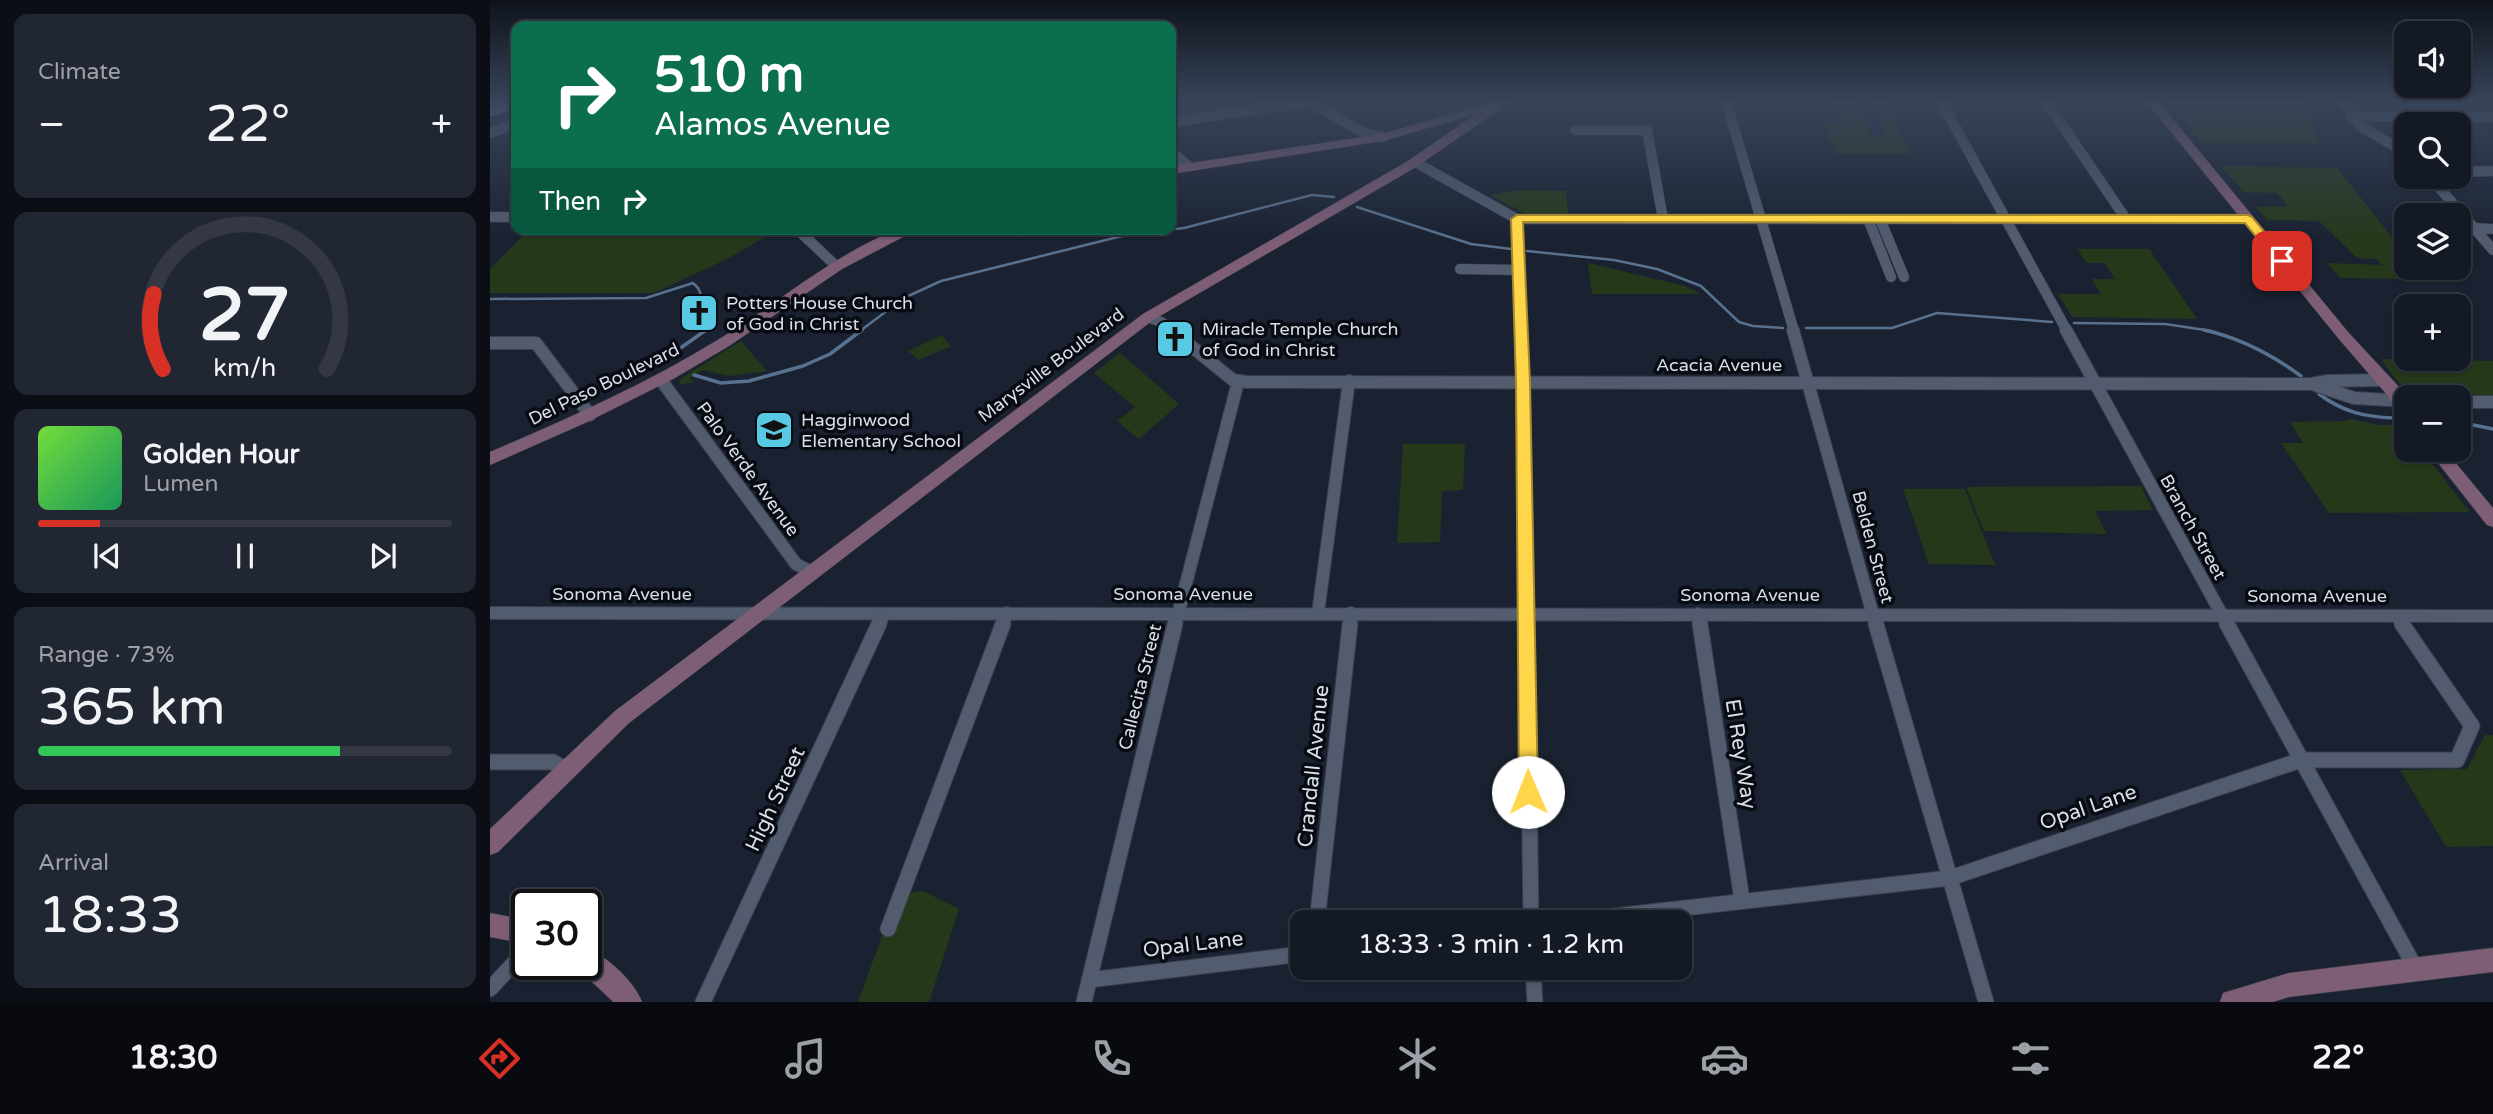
<!DOCTYPE html>
<meta charset="utf-8">
<style>
body{margin:0;font-family:"Varela Round",sans-serif;background:#212732;color:#f1f3f6;height:100vh;display:flex;flex-direction:column;font-size:26px;white-space:nowrap}
*{box-sizing:border-box;margin:0}
p{font-size:23px;color:#9da1a7}
.icon{flex:none;width:38px;height:38px;fill:none;stroke:currentColor;stroke-width:2;stroke-linecap:round;stroke-linejoin:round}
.map{position:relative;flex:1;overflow:hidden}
.details{display:flex;flex-direction:column;gap:14px;padding:14px;background:#0b0e14;width:490px}
.details>*{flex:none}
.hud{position:absolute;left:21px;top:21px;width:665px;height:214px;border-radius:14px;box-shadow:0 2px 5px #0004,0 0 0 2px #333842;background:#0b6e4f;color:#fff;overflow:hidden}
.buttons{position:absolute;left:1904px;top:21px;display:grid;gap:14px}
.buttons a{display:grid;place-items:center;width:77px;height:77px;border-radius:14px;background:#141a25;box-shadow:0 2px 5px #0004,0 0 0 2px #333842;font-size:35px}
.speed{position:absolute;left:21px;top:889px;display:flex;gap:14px;font-size:35px;font-weight:700;text-align:center}
.speed>*{display:grid;place-content:center;width:91px;height:91px;border-radius:50%;background:#141a25;box-shadow:0 2px 5px #0004,0 0 0 2px #333842;line-height:1}
.speed .limit{border:4px solid #111;border-radius:10px;background:#fff;color:#111}
.pin{position:absolute;display:grid;place-items:center;width:60px;height:60px;color:#fff;margin:-30px;border-radius:14px;box-shadow:0 4px 10px #0006}
.me{position:absolute;width:77px;margin:-38px;rotate:359deg;stroke-linejoin:round;filter:drop-shadow(0 0 5px #0008)}
.turn{display:flex;align-items:center;gap:24px;height:147px;padding:0 28px;font-size:32px}
.turn .icon{width:91px;height:91px;stroke-width:2.5}
.turn b{display:block;font-size:49px;line-height:60px}
.then{display:flex;align-items:center;height:66px;padding:0 28px;background:#0003;gap:14px;font-size:26px}
.big{font-size:52px;font-weight:600;line-height:1.1}
.details .card{flex:1;display:flex;flex-direction:column;justify-content:center;gap:10px;min-width:0;padding:0 24px;border-radius:14px;background:#212732}
.details .dial{align-items:center;gap:0}
.dial svg{height:182px;overflow:visible;fill:none;stroke:#333842;stroke-width:7;stroke-linecap:round;text-anchor:middle}
.dial text{fill:#f1f3f6;stroke:none}
.song{display:flex;align-items:center;gap:21px}
.cover{width:84px;height:84px;border-radius:10px;background:linear-gradient(135deg,hsl(100 70% 55%),hsl(150 70% 35%))}
.played{height:7px;border-radius:4px;background:linear-gradient(90deg,#d93025 15%,#333842 15%)}
.keys{display:flex;justify-content:space-around;direction:ltr}
.heat{display:flex;justify-content:space-between;align-items:center;font-size:38px;direction:ltr}
.charge{height:10px;border-radius:5px;background:linear-gradient(90deg,#34c759 73%,#333842 0)}
.trip{position:absolute;left:800px;top:910px;width:402px;height:70px;border-radius:14px;background:#141a25;box-shadow:0 2px 5px #0004,0 0 0 2px #333842;font-weight:600;line-height:70px;text-align:center}
.menu{display:flex;height:112px;justify-content:space-around;align-items:center;background:#080a0f;color:#9da1a7}
.menu .icon{width:49px;height:49px}
.menu .on{color:#d93025}
.menu b{font-size:32px;color:#f1f3f6}
main{display:flex;flex:1;min-height:0}
.map>svg:first-child{display:block}
</style>
<main>
<section class="details">
<div class="card"><p>Climate</p>
<div class="heat"><a>−</a><b class="big">22°</b><a>+</a></div>
</div>
<div class="card dial"><svg viewBox="0 0 100 80">
<path d="M14 69A42 42 0 1 1 86 69"/>
<path d="M14 69A42 42 0 0 1 10 36" stroke="#d93025"/>
<text x="50" y="56" font-size="32" font-weight="700">27</text>
<text x="50" y="72" font-size="11">km/h</text>
</svg></div>
<div class="card">
<div class="song"><i class="cover"></i><div><b>Golden Hour</b><p>Lumen</p></div></div>
<div class="played"></div>
<div class="keys"><svg class="icon" aria-label="previous" viewBox="0 0 24 24"><path d="M18 5L8 12l10 7zM5 5v14"/></svg><svg class="icon" aria-label="pause" viewBox="0 0 24 24"><path d="M8 5v14M16 5v14"/></svg><svg class="icon" aria-label="next" viewBox="0 0 24 24"><path d="M6 5l10 7-10 7zM19 5v14"/></svg></div>
</div>
<div class="card"><p>Range · 73%</p><b class="big">365 km</b><div class="charge"></div></div>
<div class="card"><p>Arrival</p><b class="big">18:33</b></div>
</section>
<div class="map">
<svg width="2003" height="1002" viewBox="0 0 2003 1002">
<rect width="100%" height="100%" fill="#1a2231"/>
<!-- green -->
<g fill="#26381a">
<path d="M1343,101L1366,102L1382,137H1396L1380,101H1395L1421,154H1345L1334,123H1352Z"/>
<path d="M1677,101H1815L1829,143H1712Z"/>
<path d="M1731,166L1847,168L1916,255V268H1927L1937,279L1850,278L1837,263L1892,265L1886,259L1867,258L1829,221L1777,220L1766,207L1798,206L1787,193L1754,192Z"/>
<path d="M1032,190L1076,191L1078,213L1083,215H1038L1000,195Z"/>
<path d="M40,229H289L237,259L164,293H0V269Z"/>
<path d="M1587,249H1659L1707,319L1582,317L1568,294H1611L1602,279H1625L1615,263H1597Z"/>
<path d="M1098,263L1195,286L1211,294H1102Z"/>
<path d="M452,335L461,346L429,360L418,351Z"/>
<path d="M251,341L277,371L239,376L213,370L199,378L205,382L190,385L189,380L193,377Z"/>
<path d="M630,353L689,404L649,439L627,421L645,407L604,373Z"/>
<path d="M1891,359L2003,361V398C1978,398 1942,403 1921,392C1909,386 1899,370 1891,359Z"/>
<path d="M1860,419L1888,425H1910L1916,432V450H1931L1980,512L1839,513L1791,443H1813L1800,422L1856,421Z"/>
<path d="M913,444H975L973,490L952,491L950,542L907,543Z"/>
<path d="M1651,486L1663,510L1605,511L1617,534L1494,531L1476,487Z"/>
<path d="M1413,489H1475L1505,565L1439,564Z"/>
<path d="M1995,735H2003V846L1956,847L1910,770L1977,769Z"/>
<path d="M433,891L469,909L439,1002H368L407,895Z"/>
</g>
<g fill="none" stroke-linecap="round" stroke-linejoin="round">
<!-- stream-far1 -->
<g stroke="#58718e" stroke-width="2.5">
<path d="M867,207L981,244L1021,249"/>
<path d="M1037,251L1124,260L1167,269L1211,286L1249,322L1263,326L1293,328"/>
<path d="M0,299L156,298L203,283L208,288L224,324L214,331"/>
<path d="M1584,323L1675,324L1722,331"/>
<path d="M1316,328H1402L1447,313L1562,322"/>
<path d="M370,331L414,298L451,281L640,234L694,228L822,195L844,197"/>
</g>
<!-- stream -->
<g stroke="#58718e" stroke-width="3.5">
<path d="M1714,330C1751,338 1781,354 1811,376"/>
<path d="M175,359L216,330"/>
<path d="M204,375L231,383L259,381L313,366L340,354L372,330"/>
<path d="M1829,394C1853,412 1875,417 1904,418"/>
<path d="M1969,422L2003,429"/>
</g>
</g>
<!-- building -->
<path fill="#7f97c6" d="M0,101H26V108L0,117Z"/>
<g fill="none" stroke-linecap="round" stroke-linejoin="round">
<defs>
<g id="street-far2">
<path d="M818,101L874,133L893,137"/>
<path d="M1236,101L1304,331"/>
<path d="M1451,101L1577,331"/>
<path d="M1556,101L1636,219"/>
<path d="M1853,101L1870,126L1916,153"/>
<path d="M1861,116L2003,117"/>
<path d="M681,122L822,101"/>
<path d="M1085,130H1157L1173,219"/>
<path d="M0,133L26,123"/>
<path d="M681,151L698,166"/>
<path d="M925,162L1027,219H1758"/>
<path d="M1969,172L2003,171"/>
<path d="M1940,177L2003,250"/>
<path d="M0,217H26"/>
<path d="M1027,219L1031,331"/>
<path d="M1378,219L1401,277"/>
<path d="M1390,219L1414,277"/>
<path d="M1983,228L2003,229"/>
<path d="M307,229L344,264"/>
<path d="M970,269L1028,270"/>
<path d="M658,317L671,322L683,331"/>
</g>
<g id="street-far1">
<path d="M681,330L743,380L757,382L1821,384L1837,381L1894,380"/>
<path d="M1031,330L1037,626"/>
<path d="M1303,330L1386,626"/>
<path d="M1576,330L1738,626"/>
<path d="M0,343H46L100,415"/>
<path d="M171,380L306,564L323,573"/>
<path d="M1825,385L1864,398L1916,401"/>
<path d="M1969,402H2003"/>
<path d="M0,613L2003,616"/>
<path d="M828,613L859,381"/>
<path d="M1208,614L1210,626"/>
<path d="M1907,616L1914,626"/>
<path d="M389,626L394,614"/>
<path d="M512,626L517,613"/>
<path d="M685,626L748,382"/>
<path d="M860,626L861,613"/>
</g>
<g id="street">
<path d="M1037,624L1041,922"/>
<path d="M1210,624L1252,900"/>
<path d="M1386,624L1496,1002"/>
<path d="M1737,624L1926,969"/>
<path d="M0,762H63L76,770"/>
<path d="M827,922L860,624"/>
<path d="M1071,922L1460,878L1811,760H1967L1982,726L1912,624"/>
<path d="M398,929L513,624"/>
<path d="M1043,968L1045,1002"/>
<path d="M599,980L812,954"/>
<path d="M0,989L37,949"/>
<path d="M213,1002L389,624"/>
<path d="M594,1002L685,624"/>
</g>
<g id="secondary">
<path d="M1007,101H1022L926,167L663,320L139,723L8,852L0,855V829L125,711L653,314L918,161L986,114L893,141L681,174V166L892,134Z"/>
<path d="M1656,101H1668L1858,332L1910,388L1916,399V418L1910,416L1898,396L1848,338Z"/>
<path d="M408,229H428L352,269L239,346L183,379L95,423L0,465V452C77,419 154,385 226,341C287,304 341,256 408,229Z"/>
<path d="M1938,450H1955L2003,508V527L1997,525Z"/>
<path d="M0,913L37,920V944L0,937Z"/>
<path d="M96,948C118,957 144,981 152,1002H123C114,992 91,974 86,964H96Z"/>
<path d="M2003,948V972L1799,997L1783,1002H1730L1733,993L1799,973Z"/>
</g>
</defs>
<!-- street-far2 casing -->
<use href="#street-far2" stroke="#383e4b" stroke-width="11"/>
<!-- street-far1 casing -->
<use href="#street-far1" stroke="#383e4b" stroke-width="14"/>
<!-- street casing -->
<use href="#street" stroke="#383e4b" stroke-width="17"/>
<!-- secondary casing -->
<use href="#secondary" stroke="#383e4b" stroke-width="1"/>
<!-- street-far2 -->
<use href="#street-far2" stroke="#535c6f" stroke-width="10"/>
<!-- street-far1 -->
<use href="#street-far1" stroke="#535c6f" stroke-width="12"/>
<!-- street -->
<use href="#street" stroke="#535c6f" stroke-width="15"/>
<!-- secondary -->
<use href="#secondary" fill="#7e5e75" fill-rule="evenodd"/>
</g>
<!-- sky -->
<linearGradient id="sky" x2="0" y2="1"><stop stop-color="#0e131b"/><stop offset="0.42" stop-color="#38445a"/><stop offset="1" stop-color="#38445a" stop-opacity="0"/></linearGradient>
<rect width="2003" height="241" fill="url(#sky)"/>
<!-- route -->
<path fill="#ffd54a" stroke="#a68a30" stroke-width="2" d="M1027,215H1758L1762,217L1799,261L1797,264H1788L1755,223L1033,222L1040,382L1048,792L1045,798L1038,801L1031,798L1029,792L1026,382L1021,219Z"/>
<!-- icons -->
<defs>
<symbol id="church-square" viewBox="-11 -11 22 22"><rect x="-9" y="-9" width="18" height="18" rx="4" fill="#57c9e2" stroke="#080b12"/><path d="M-1.2-6h2.4v3.5h3.3v2.4h-3.3V6h-2.4V-.1h-3.3v-2.4h3.3Z" fill="#111"/></symbol>
<symbol id="school-square" viewBox="-11 -11 22 22"><rect x="-9" y="-9" width="18" height="18" rx="4" fill="#57c9e2" stroke="#080b12"/><path d="M0-5L7-2L0 1L-7-2ZM-4 1L0 2.5L4 1V4Q0 6-4 4Z" fill="#111"/></symbol>
</defs>
<g fill-rule="evenodd">
<use href="#church-square" x="187" y="291" width="44" height="44"/>
<use href="#church-square" x="663" y="317" width="44" height="44"/>
<use href="#school-square" x="262" y="408" width="44" height="44"/>
</g>
<g text-anchor="middle" stroke-width="7" stroke-linejoin="round" paint-order="stroke">
<!-- poi labels -->
<g font-size="18" fill="#d9dee9" stroke="#080b12" text-anchor="start">
<text x="236" y="309">Potters House Church<tspan x="236" dy="21">of God in Christ</tspan></text>
<text x="712" y="335">Miracle Temple Church<tspan x="712" dy="21">of God in Christ</tspan></text>
<text x="311" y="426">Hagginwood<tspan x="311" dy="21">Elementary School</tspan></text>
</g>
<!-- street labels -->
<g font-size="18" fill="#d9dee9" stroke="#080b12">
<text transform="translate(561 365) rotate(-37)" y="6">Marysville Boulevard</text>
<text x="1229" y="371">Acacia Avenue</text>
<text transform="translate(114 384) rotate(-26)" y="6">Del Paso Boulevard</text>
<text transform="translate(258 469) rotate(54)" y="6">Palo Verde Avenue</text>
<text transform="translate(1703 527) rotate(61)" y="6">Branch Street</text>
<text transform="translate(1383 547) rotate(75)" y="6">Belden Street</text>
<text x="132" y="600">Sonoma Avenue</text>
<text x="693" y="600">Sonoma Avenue</text>
<text x="1260" y="601">Sonoma Avenue</text>
<text x="1827" y="602">Sonoma Avenue</text>
<text transform="translate(650 687) rotate(-76)" y="6">Callecita Street</text>
</g>
<!-- near-street labels -->
<g font-size="21" fill="#d9dee9" stroke="#080b12">
<text transform="translate(1251 754) rotate(81)" y="7">El Rey Way</text>
<text transform="translate(823 766) rotate(-84)" y="7">Crandall Avenue</text>
<text transform="translate(285 799) rotate(-65)" y="7">High Street</text>
<text transform="translate(1598 807) rotate(-19)" y="7">Opal Lane</text>
<text transform="translate(703 944) rotate(-7)" y="7">Opal Lane</text>
</g>
</g>
</svg>
<div class="buttons">
<a><svg class="icon" aria-label="sound" viewBox="0 0 24 24"><path d="M4 9h4l5-4v14l-5-4H4zM17 9q2 3 0 6"/></svg></a>
<a><svg class="icon" aria-label="search" viewBox="0 0 24 24"><circle cx="10" cy="10" r="6"/><path d="M15 15l6 6"/></svg></a>
<a><svg class="icon" aria-label="layers" viewBox="0 0 24 24"><path d="M12 4l9 5-9 5-9-5zM3 14l9 5 9-5"/></svg></a>
<a>+</a>
<a>−</a>
</div>
<div class="speed"><div class="limit">30</div></div>
<div class="pin" style="left:1792px;top:261px;background:#d93025"><svg class="icon" aria-label="arrive" viewBox="0 0 24 24"><path d="M6 21V4h12l-3 4 3 4H6"/></svg></div>
<svg class="me" style="left:1038px;top:792px" viewBox="-20 -20 40 40"><circle r="19" fill="#fff"/><path d="M0-13L10 11 0 6-10 11z" fill="#ffd54a"/></svg>
<div class="trip">18:33 · 3 min · 1.2 km</div>
<div class="hud">
<div class="turn"><svg class="icon" aria-label="right" viewBox="0 0 24 24"><path d="M7 20v-9h11M14 6l5 5-5 5"/></svg><div><b>510 m</b>Alamos Avenue</div></div>
<div class="then">Then<svg class="icon" aria-label="right" viewBox="0 0 24 24"><path d="M7 20v-9h11M14 6l5 5-5 5"/></svg></div>
</div>
</div>
</main>
<nav class="menu">
<b>18:30</b>
<svg class="icon on" aria-label="directions" viewBox="0 0 24 24"><path d="M12 3l9 9-9 9-9-9zM9 14v-3h6M13 9l2 2-2 2"/></svg>
<svg class="icon" aria-label="music" viewBox="0 0 24 24"><path d="M9 18V5l10-2v13"/><circle cx="6" cy="18" r="3"/><circle cx="16" cy="16" r="3"/></svg>
<svg class="icon" aria-label="phone" viewBox="0 0 24 24"><path d="M5 4h4l2 5-3 2q2 4 5 5l2-3 5 2v4C11 20 4 13 5 4z"/></svg>
<svg class="icon" aria-label="climate" viewBox="0 0 24 24"><path d="M12 3v18M4 7l16 10M4 17L20 7"/></svg>
<svg class="icon" aria-label="car" viewBox="0 0 24 24"><path d="M5 17H2v-5l4-1 3-4h7l3 4 3 1v5h-3M9 17h6M6 11h13"/><circle cx="7" cy="17" r="2"/><circle cx="17" cy="17" r="2"/></svg>
<svg class="icon" aria-label="filters" viewBox="0 0 24 24"><path d="M4 7h16M4 17h16"/><circle cx="9" cy="7" r="2"/><circle cx="15" cy="17" r="2"/></svg>
<b>22°</b>
</nav>
